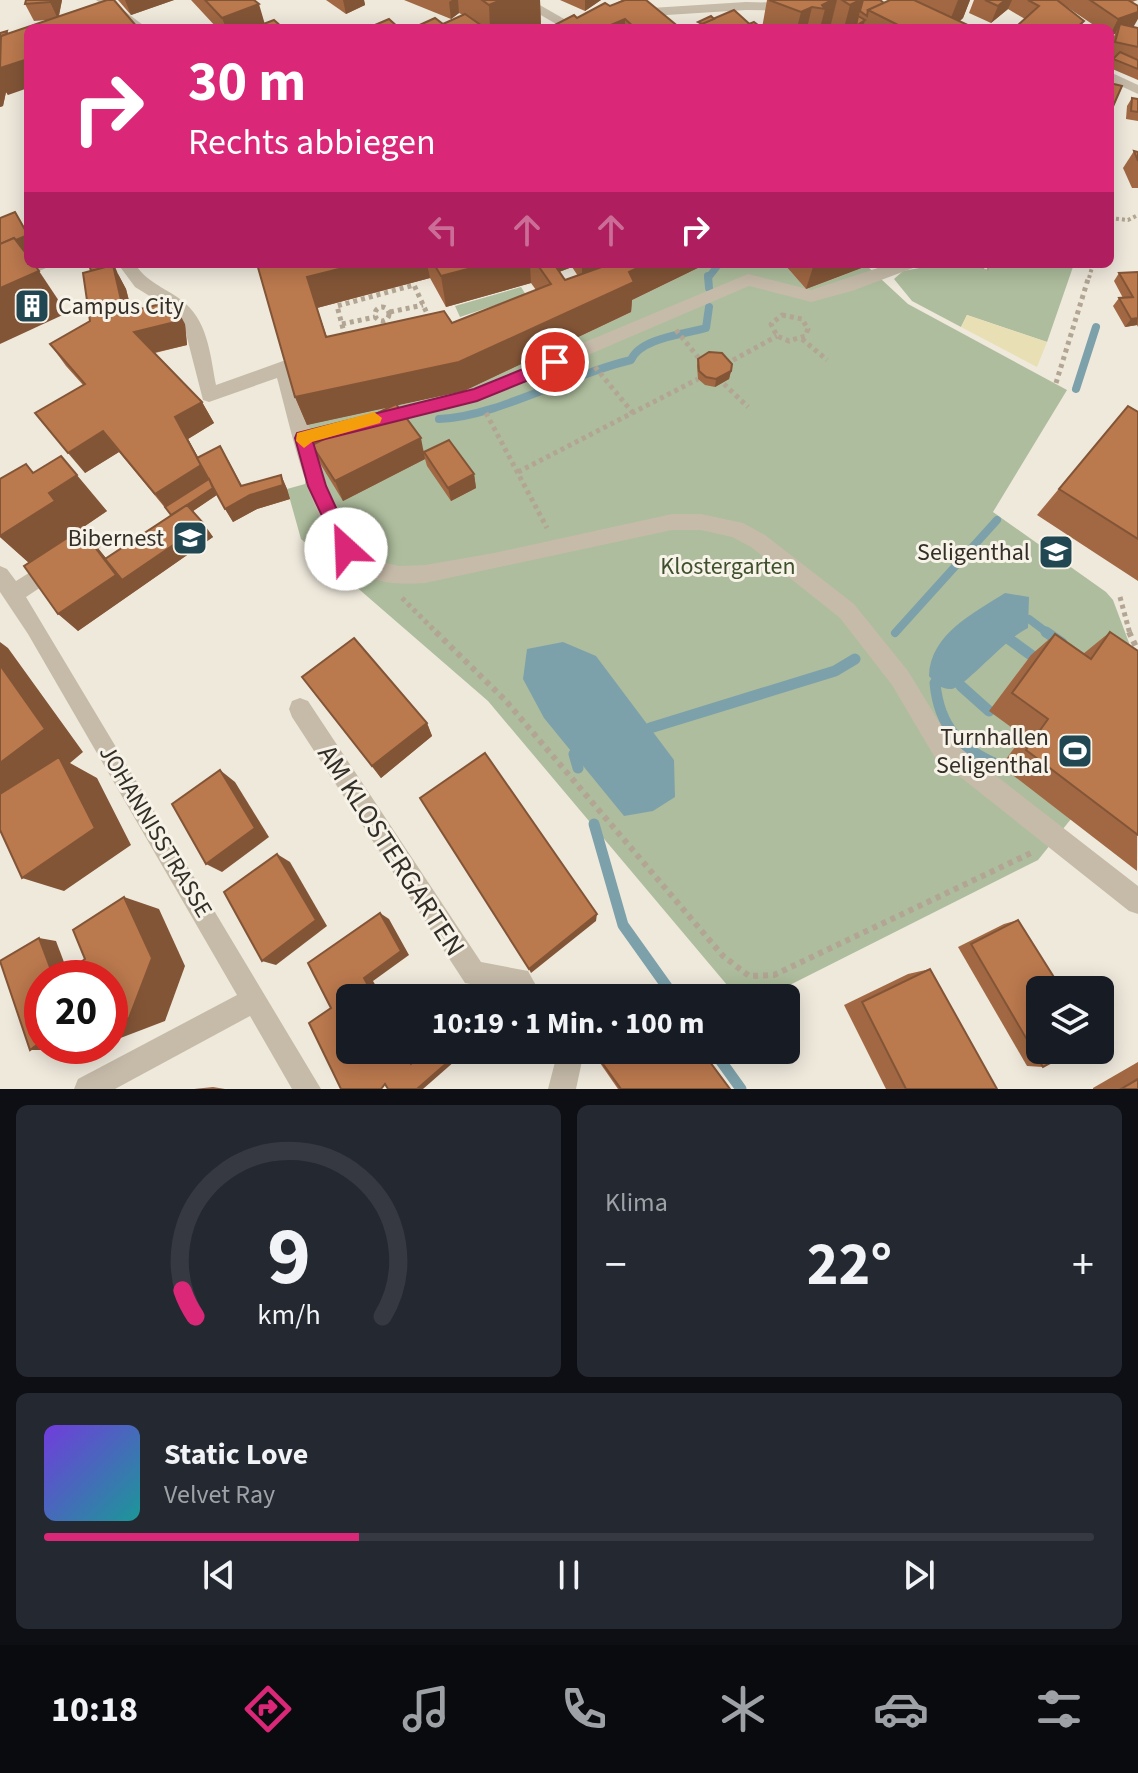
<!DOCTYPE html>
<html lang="de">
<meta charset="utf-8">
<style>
body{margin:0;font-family:"Source Sans 3",sans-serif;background:#242831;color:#f1f3f6;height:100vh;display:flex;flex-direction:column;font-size:30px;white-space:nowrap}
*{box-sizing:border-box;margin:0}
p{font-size:26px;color:#9ea1a6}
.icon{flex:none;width:44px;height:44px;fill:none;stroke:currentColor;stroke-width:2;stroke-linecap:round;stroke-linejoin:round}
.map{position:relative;height:1089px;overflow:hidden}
.sheet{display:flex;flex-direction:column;gap:16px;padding:16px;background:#0d0f14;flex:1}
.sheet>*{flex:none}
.hud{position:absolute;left:24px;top:24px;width:1090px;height:244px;border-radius:12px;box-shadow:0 4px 20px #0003;background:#db2777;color:#fff;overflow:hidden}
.fabs{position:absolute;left:1026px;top:976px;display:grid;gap:16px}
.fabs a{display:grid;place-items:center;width:88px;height:88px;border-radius:12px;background:#171b24;box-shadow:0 4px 20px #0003;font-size:40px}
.speed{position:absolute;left:24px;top:960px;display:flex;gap:16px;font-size:40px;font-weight:700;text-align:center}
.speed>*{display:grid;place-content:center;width:104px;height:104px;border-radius:50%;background:#171b24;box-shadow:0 4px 20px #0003;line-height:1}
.speed .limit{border:12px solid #d22;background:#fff;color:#111}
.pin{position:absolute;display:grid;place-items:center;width:68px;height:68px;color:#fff;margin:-34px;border:4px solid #fff;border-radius:50%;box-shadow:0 2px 8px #0007}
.me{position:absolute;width:88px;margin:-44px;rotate:335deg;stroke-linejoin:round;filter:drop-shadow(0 0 6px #0008)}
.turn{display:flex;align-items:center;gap:28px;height:168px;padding:0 32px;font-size:36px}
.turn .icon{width:104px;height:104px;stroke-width:2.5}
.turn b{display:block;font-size:56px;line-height:68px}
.lanes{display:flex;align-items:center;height:76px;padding:0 32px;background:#0003;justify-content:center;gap:40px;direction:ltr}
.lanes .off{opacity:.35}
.big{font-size:60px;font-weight:700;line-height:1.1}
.sheet .widget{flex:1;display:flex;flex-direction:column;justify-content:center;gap:12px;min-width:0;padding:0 28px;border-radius:12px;background:#242831}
.sheet .dial{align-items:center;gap:0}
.dial svg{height:208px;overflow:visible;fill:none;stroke:#363941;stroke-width:7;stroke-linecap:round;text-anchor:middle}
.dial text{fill:#f1f3f6;stroke:none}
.song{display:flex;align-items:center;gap:24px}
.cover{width:96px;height:96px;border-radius:12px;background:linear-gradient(135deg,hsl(260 70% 55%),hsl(180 70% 35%))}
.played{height:8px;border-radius:4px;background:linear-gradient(90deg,#db2777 30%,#363941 30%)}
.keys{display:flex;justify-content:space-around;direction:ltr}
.heat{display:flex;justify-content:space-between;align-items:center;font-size:44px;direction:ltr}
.sheet .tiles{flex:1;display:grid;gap:16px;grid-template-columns:1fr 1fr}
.widget:last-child{grid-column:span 2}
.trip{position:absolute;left:336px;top:984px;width:464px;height:80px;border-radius:12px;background:#171b24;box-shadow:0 4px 20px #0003;font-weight:700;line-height:80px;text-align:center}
.tab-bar{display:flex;height:128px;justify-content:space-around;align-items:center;background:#090b0e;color:#9ea1a6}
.tab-bar .icon{width:56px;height:56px}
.tab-bar .current{color:#db2777}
.tab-bar b{font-size:36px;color:#f1f3f6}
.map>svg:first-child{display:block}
</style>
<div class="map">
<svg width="1138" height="1089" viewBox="0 0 1138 1089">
<rect width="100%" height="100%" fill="#efe9dc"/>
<!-- green -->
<g fill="#aebd9d">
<path d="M706,264H784L806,289L867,266L908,304L1067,390L993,512L1106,592L1113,600L1131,648L1065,679L1031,655L990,711L1023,736L1002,766L1071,819L1038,860L764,998H738L488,701L301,539L287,489L305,484L307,425L464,391L631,312L626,303Z"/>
<path d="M941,264H971L988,270L990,267L982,264H1074L1047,342L967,315L961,327L912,301L894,279L903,271Z"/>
<path d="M521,287L526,295L460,317L455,306Z"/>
</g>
<!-- sand -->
<path fill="#e8dfb5" d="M967,315L1047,342L1037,367L961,327Z"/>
<!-- water -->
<g fill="#7da1aa">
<path d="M1005,593L1029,597L1028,628C1006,638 965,687 952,689C942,690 935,683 929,676C930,634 974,613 1005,593Z"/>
<path d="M563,642L596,656L674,760L675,797L653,811L624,816L544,718L523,679L527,649Z"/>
</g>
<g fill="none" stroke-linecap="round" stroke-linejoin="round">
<!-- stream-far2 -->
<path stroke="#7da1aa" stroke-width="7" d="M708,278L719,264"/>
<!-- stream-far1 -->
<g stroke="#7da1aa" stroke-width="8">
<path d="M708,276L709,288"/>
<path d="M1076,389L1096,327"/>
<path d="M439,419C496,417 570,374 631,360C640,338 685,334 706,328L709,307"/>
<path d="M1029,619L1049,634"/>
<path d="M895,633L997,520"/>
</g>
<!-- stream -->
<g stroke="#7da1aa" stroke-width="11">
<path d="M1046,632L1062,643"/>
<path d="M1009,639L1031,655"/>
<path d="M935,683C939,727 961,750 1001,766"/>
<path d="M961,686L989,711"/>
<path d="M650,728L835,671L855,659"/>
<path d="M574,754L578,768"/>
<path d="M594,824L623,925L675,998"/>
<path d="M713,1050L741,1089"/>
</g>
<!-- path-far2 -->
<g stroke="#b2a593" stroke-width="4" stroke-dasharray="3 3" stroke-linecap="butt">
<path d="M1110,218L1128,220L1138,215"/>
<path d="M976,264L989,269"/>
<path d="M1089,278L1093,264"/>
</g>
<!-- path-far1 -->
<g stroke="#b2a593" stroke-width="5" stroke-dasharray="4 4" stroke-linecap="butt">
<circle cx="382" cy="314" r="7"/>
<path d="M390,312L423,305"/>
<path d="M782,315L802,319L808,329L805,336L789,341L777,336L771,324Z"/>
<path d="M342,324L375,317"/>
<path d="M676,330L702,362"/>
<path d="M345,336L337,306L414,285L430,320"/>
<path d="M802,339L827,360"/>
<path d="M726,364L777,336"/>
<path d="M595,367L633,413"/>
<path d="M1056,383L1089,276"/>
<path d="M724,384L748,407"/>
<path d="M486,413L547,528"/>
<path d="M518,472L698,379"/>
<path d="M1120,597L1130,634"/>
<path d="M402,598L438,634"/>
</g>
<!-- path -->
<g stroke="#b2a593" stroke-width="6" stroke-dasharray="5 5" stroke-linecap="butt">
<path d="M436,632L506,701L723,956L749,976L774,975L1033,852"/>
<path d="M1129,632L1138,651"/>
</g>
<!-- minor -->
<g fill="#c6bba9" fill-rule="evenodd">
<path d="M96,0H110L147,28H132Z"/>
<path d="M515,0H531L580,28H563Z"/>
<path d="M804,0H823L795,11L746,10L635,17L628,13L635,9L746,2L794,3Z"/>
<path d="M1110,72L1138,85V94L1110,81Z"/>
<path d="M28,263L48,264L46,268L0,288V275Z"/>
<path d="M118,264H135C147,282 163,287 180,299C208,319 210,354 216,385L283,361H296L299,366L293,372L310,429L473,389L748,274L811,290L890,264H915L913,268L852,291L811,302L749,286L483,400L314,443L327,486L353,543L377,561L399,566L425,565L494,553L672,514H701L743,523L765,535L854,604L908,671L950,740L1138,886V914L1129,911L934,756L892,685L840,618L751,547L732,537L701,530H672L425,583C406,584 382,585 365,575C314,547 292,432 277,378L209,402L203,400L183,322L169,308L135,287Z"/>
<path d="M93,533L100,536L103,542L100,548L26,597L321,1089H292L250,1016L115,1089H74L78,1079L237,995L28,634L0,592V566L7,569L16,581Z"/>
<path d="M300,698L308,701L481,962L528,971L543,998H515L512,992L465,983L292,717L289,709L292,701Z"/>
<path d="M550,1050H578L582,1061L576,1089H548L555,1062Z"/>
</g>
</g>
<!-- wall -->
<g fill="#a16843" fill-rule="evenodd">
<path d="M62,0L59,16L28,28L8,95L6,92L3,106L0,107V33L8,34L48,20L34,21L25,4Z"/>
<path d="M118,0H174L131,15Z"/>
<path d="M191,0H254L264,24L283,28H217Z"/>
<path d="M326,0H364L365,5L346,14Z"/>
<path d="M404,0H540L541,28H413L443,24L463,15L459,13L451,19Z"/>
<path d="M560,0H601L585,11Z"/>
<path d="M622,0H646L680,28H549L610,6Z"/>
<path d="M767,0H880L884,3L890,0H970L963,18L960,21L969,28H762Z"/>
<path d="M974,0H1138L1132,2L1134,26L1133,27L1138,28V80L1110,68V65L1112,60H1110V45L1115,34L1110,35V28H1098L1064,5L1084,21L1080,28H1017L1025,19L1008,9L991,23L969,13Z"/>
<path d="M1132,98L1138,99V121L1126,119L1127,106Z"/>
<path d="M1134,151L1138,152V188H1132L1123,168Z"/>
<path d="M257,264H706L632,300L631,312L464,391L397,405L424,452L474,474L476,488L451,501L427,466L425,459L343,501L321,465L312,445L390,407L307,425L295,397ZM572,267L578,276L565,280L559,272ZM430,278L446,307L531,283L536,290L452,323L327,337L317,308Z"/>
<path d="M784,264H872L806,289Z"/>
<path d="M1138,272V327L1137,325L1125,327L1113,306L1119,298H1123L1114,281L1119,273Z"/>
<path d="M118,274L126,289L132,311L185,324L187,345L155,353L202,402L214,423L188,439L198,457L228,460L242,486L281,475L287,489L290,499L257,509L233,522L217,495L193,511L213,537L78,631L29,563L0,537V479L34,473L107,511L82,528L88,535L87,536L106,558L171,515L119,452L85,473L83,385L66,366L50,344L90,321Z"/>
<path d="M698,359L731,371L729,379L715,387L705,385L698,379L697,366Z"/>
<path d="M1128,406L1138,412V581L1037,515Z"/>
<path d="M1110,632L1138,651L1137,871L1001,766L1023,736L989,711L1031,655L1055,634L1083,654Z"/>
<path d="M302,677L427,723L432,736L381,778Z"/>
<path d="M1018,920L1040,990L1043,1067L1027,1066L958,947L1004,924Z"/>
<path d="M930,969L997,1089H886L844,1005L908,974Z"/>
<path d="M591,1050H701L730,1089H618Z"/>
<path d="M1138,1062V1089H1093V1088Z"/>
<path d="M213,1087L225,1089H194Z"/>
</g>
<!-- shaded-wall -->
<g fill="#835537">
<path d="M50,0H62L58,19L50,2Z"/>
<path d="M125,0H174L131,15Z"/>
<path d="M343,0H364L365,5L346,14Z"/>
<path d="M452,0H458L459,13L451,19L449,2Z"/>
<path d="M501,0H540L541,28H490L489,5Z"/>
<path d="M585,0H601L585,11Z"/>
<path d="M832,0H837L830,28H820L825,9L822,5Z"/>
<path d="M860,0H863L856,26L865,20L863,28H844L850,5Z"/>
<path d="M958,0H970L963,18L951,28H947Z"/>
<path d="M1005,0H1012L1008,9L991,23L998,6Z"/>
<path d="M259,4L266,28H226L222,18Z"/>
<path d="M812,7L807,28H797L801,12Z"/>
<path d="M1138,12V19L1134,26L1118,33L1120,24L1115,34L1110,35L1118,19Z"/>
<path d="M625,19V28H604Z"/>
<path d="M7,31L16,48L28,59V88L8,95L6,92L3,106L0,107V59Z"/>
<path d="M15,212L28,233V255L0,267Z"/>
<path d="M112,264H114L118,274L126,289L136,331L173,301L185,324L187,345L148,354L124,313Z"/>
<path d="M359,264H427L430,278L317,308L336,366L307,277Z"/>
<path d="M487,264H530L531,283L446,307L441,276Z"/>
<path d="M542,264H572V267L546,277Z"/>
<path d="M582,264H601L600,276L582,281Z"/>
<path d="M646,264H706L632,300L631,312L464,391L307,425L295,397L629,272Z"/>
<path d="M814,264H872L806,289Z"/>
<path d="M39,271L67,313L0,344V288Z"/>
<path d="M1138,318L1137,325L1125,327L1131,319Z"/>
<path d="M731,371L729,379L715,387L716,379Z"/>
<path d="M202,402L214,423L188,439L218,494L177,522L155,494L175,417Z"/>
<path d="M103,431L119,452L85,473L68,453Z"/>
<path d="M421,438L425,459L343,501L335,481Z"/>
<path d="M220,446L247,497L281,475L287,489L290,499L257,509L233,522L225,509Z"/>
<path d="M61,456L107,511L82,528L88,535L87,536L98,548L123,580L204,524L213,537L78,631L58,614L36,569L0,537L26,464L51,491Z"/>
<path d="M474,474L476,488L451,501L448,488Z"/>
<path d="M0,642L8,648L83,752L70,763L97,778L131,845L64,891L22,878L0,795Z"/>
<path d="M427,723L432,736L381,778L372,766Z"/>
<path d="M220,770L235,782L269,837L222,872L206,864Z"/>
<path d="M277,854L290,862L327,926L276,965L262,961Z"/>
<path d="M124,897L159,909L185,966L165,1021L110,1042V1025Z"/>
<path d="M380,913L389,919L409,955L373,981L383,998H375L364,978Z"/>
<path d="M597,914L596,921L531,973L529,969Z"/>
<path d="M39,938L56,941L70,978H54Z"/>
<path d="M42,1041V1046H53L47,1050H30Z"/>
<path d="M54,1046H99L97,1047Z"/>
<path d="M404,1050H411L419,1063L411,1064Z"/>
<path d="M442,1050H448L455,1061L423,1089H417Z"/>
</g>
<!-- building -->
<g fill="#bb794e" stroke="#835537" stroke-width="2">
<path d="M26,0H50V2L25,4Z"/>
<path d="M107,0H114L138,28H28V59L0,68L1,36Z"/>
<path d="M205,0H254L259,4L222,18Z"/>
<path d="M482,0H501L489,5Z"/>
<path d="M625,0H646L680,28H635L625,19L604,28H549L574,15L577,18L605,3L610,6Z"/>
<path d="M769,0H832L822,5L825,9L812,7L801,12Z"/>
<path d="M842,0H860L850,5Z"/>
<path d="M863,0H880L884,3L868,10L867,16L860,11Z"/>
<path d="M890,0H914L970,26L966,28H904L868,10Z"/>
<path d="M985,0H1005L998,6Z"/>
<path d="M1028,0H1057L1084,21L1076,28H1024L1018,25L1039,6Z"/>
<path d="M1090,0H1128L1138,6V12L1118,19Z"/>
<path d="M734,10L754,28H698L696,26Z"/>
<path d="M465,14L485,28H413L435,18L443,24Z"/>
<path d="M711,16L714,19L702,24L698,22Z"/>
<path d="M858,16L865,20L856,26Z"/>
<path d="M389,19L399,28H368Z"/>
<path d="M274,20L283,28H253Z"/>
<path d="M754,22L762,28H754L749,24Z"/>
<path d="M1120,24L1138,28V47L1115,42Z"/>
<path d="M7,31L6,34L1,36L0,40V33Z"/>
<path d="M1120,52L1138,60V69L1113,59Z"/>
<path d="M1110,83L1122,86L1111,111L1110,110Z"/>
<path d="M1132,98L1138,99V112L1131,111Z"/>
<path d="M1134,151L1138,152V161Z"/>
<path d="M15,212L28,235L16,240L14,238L0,244V218Z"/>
<path d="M14,238L28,256V264H34L39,271L0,288V244Z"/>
<path d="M89,264H112L113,266L91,271Z"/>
<path d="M257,264H359L307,277L326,337L444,311L452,323L551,284L537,264H554L565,280L610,264H646L629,272L634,282L459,362L295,397Z"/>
<path d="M434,264H487L441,276Z"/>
<path d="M113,265L124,313L173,301L175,322L134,332L202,402L175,417L201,465L155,494L103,431L68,453L35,413L85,384L50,344L90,321L83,273Z"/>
<path d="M1138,272V318L1131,319L1119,298L1133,297L1119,273Z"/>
<path d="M709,352L722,353L732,364L731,371L716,379L706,377L699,371L698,359Z"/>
<path d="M396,404L421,438L335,481L312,445Z"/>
<path d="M1128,406L1138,412V539L1059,489Z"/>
<path d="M449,440L474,474L448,488L424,452Z"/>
<path d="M220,446L241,486L281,475L283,485L250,495L225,509L197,458Z"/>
<path d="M61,456L77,475L49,493L55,501L0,536V479L26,464L33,473Z"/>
<path d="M209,479L213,488L187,505L171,515L165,507Z"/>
<path d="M187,505L204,524L122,580L105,559Z"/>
<path d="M81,529L116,575L58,614L24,566Z"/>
<path d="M1110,632L1138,651V835L1026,750L1048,719L1012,693L1055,634L1091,659Z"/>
<path d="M354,638L427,723L372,766L302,677Z"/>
<path d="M0,665L45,729L0,763Z"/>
<path d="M485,753L597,914L529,969L420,798Z"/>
<path d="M59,757L95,828L22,878L0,830V794Z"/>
<path d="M220,770L255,828L206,864L172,804Z"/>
<path d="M277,854L316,920L262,961L224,892Z"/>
<path d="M124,897L152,958L129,1018L110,1025V978H60L85,959L73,930Z"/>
<path d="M380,913L401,951L364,978L375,998H350V1050H404L411,1064L427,1050H442L449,1061L417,1089H388L385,1084L381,1089H341L309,1023L331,1008L308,963Z"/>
<path d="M1018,920L1062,990H1040V1050H1062L1065,1055L1043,1067L971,944Z"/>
<path d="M39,938L54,978H42V1041L30,1050L0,961Z"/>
<path d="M930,969L997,1089H906L862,1002Z"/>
<path d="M653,986L662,998H640Z"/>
<path d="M593,1050H701L730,1089H621Z"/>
<path d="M1138,1079V1089H1121Z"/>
</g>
<!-- route -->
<path fill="#db2777" stroke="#8e194d" stroke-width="2" d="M555,356L563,362L561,367L477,401L313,442L326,486L355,549L346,557L340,554L308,486L295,438L297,433L474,389Z"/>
<!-- slow -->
<path fill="#f59e0b" d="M374,412L382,418L380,423L312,442L304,448L296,441L297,433Z"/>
<!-- icons -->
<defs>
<symbol id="building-square" viewBox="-11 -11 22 22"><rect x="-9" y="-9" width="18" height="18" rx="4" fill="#214752" stroke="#f8f3e8"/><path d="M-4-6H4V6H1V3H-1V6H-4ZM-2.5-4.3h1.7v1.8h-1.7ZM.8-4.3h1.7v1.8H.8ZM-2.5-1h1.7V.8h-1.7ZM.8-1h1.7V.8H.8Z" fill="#fff"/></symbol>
<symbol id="school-square" viewBox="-11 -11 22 22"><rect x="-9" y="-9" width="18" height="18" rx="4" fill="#214752" stroke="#f8f3e8"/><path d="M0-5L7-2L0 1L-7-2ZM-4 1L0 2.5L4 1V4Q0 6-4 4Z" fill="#fff"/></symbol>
<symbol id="stadium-square" viewBox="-11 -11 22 22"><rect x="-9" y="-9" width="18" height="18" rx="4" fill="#214752" stroke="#f8f3e8"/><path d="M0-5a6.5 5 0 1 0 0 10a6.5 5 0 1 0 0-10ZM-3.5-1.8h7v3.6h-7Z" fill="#fff"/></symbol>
</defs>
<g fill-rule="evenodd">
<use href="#building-square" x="12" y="286" width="40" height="40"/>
<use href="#school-square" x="170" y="518" width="40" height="40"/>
<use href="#school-square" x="1036" y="532" width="40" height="40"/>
<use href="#stadium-square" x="1055" y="731" width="40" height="40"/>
</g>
<g text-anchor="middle" stroke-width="6" stroke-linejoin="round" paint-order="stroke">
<!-- poi labels -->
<g font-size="24" fill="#342e28" stroke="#f8f3e8" text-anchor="end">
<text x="58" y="314" text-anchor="start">Campus City</text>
<text x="164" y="546">Bibernest</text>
<text x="1030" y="560">Seligenthal</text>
<text x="1049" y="745">Turnhallen<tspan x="1049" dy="28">Seligenthal</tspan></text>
</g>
<!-- park labels -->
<g font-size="24" fill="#3f502e" stroke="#f8f3e8">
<text x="728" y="574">Klostergarten</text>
</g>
<!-- street labels -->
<g font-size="24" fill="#342e28" stroke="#f8f3e8">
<text transform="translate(156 831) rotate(59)" y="8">JOHANNISSTRASSE</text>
</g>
<!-- near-street labels -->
<g font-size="28" fill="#342e28" stroke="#f8f3e8">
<text transform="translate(392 850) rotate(57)" y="10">AM KLOSTERGARTEN</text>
</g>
</g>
</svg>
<div class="fabs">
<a><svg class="icon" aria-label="layers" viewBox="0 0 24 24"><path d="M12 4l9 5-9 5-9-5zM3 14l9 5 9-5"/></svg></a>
</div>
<div class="speed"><div class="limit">20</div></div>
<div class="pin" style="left:555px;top:362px;background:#d93025"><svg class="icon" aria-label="arrive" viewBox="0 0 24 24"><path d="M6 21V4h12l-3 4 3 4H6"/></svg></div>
<svg class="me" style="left:346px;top:549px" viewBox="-20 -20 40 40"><circle r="19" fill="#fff"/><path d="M0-13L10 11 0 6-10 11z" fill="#db2777"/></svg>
<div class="trip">10:19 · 1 Min. · 100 m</div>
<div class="hud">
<div class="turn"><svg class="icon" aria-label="right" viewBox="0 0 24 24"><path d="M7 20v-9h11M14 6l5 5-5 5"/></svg><div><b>30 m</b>Rechts abbiegen</div></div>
<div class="lanes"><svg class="icon off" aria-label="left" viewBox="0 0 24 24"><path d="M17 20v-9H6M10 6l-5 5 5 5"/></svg><svg class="icon off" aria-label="ahead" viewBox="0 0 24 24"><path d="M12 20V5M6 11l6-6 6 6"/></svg><svg class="icon off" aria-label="ahead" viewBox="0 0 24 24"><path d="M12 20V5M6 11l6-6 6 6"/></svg><svg class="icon" aria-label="right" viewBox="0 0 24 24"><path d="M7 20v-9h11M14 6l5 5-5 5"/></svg></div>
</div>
</div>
<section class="sheet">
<div class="tiles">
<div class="widget dial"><svg viewBox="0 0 100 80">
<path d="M14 69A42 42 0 1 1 86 69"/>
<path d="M14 69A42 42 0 0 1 9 59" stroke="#db2777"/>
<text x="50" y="56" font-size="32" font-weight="700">9</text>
<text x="50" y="72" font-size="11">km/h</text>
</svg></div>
<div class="widget"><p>Klima</p>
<div class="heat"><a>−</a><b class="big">22°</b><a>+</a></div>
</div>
<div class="widget">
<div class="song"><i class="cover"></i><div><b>Static Love</b><p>Velvet Ray</p></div></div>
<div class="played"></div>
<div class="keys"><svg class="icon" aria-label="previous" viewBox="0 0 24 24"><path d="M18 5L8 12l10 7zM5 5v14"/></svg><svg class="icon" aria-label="pause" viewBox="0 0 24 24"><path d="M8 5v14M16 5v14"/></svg><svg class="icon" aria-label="next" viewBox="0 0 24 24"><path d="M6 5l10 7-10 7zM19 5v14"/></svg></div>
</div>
</div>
</section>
<nav class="tab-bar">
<b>10:18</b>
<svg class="icon current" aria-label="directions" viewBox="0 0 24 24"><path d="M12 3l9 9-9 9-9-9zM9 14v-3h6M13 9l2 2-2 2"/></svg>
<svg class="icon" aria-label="music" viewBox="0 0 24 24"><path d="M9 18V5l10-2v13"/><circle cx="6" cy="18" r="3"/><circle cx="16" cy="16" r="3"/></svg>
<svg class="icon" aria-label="phone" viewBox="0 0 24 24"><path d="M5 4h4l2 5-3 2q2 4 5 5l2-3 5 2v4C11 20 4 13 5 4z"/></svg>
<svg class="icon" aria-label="climate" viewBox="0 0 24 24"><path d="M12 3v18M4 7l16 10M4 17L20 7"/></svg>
<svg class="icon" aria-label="car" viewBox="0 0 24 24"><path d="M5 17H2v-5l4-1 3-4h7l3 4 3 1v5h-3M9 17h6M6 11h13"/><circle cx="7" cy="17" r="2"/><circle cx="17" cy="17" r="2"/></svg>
<svg class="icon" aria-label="filters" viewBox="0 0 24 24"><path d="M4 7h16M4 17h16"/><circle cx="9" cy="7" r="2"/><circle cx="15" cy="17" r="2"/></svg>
</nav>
